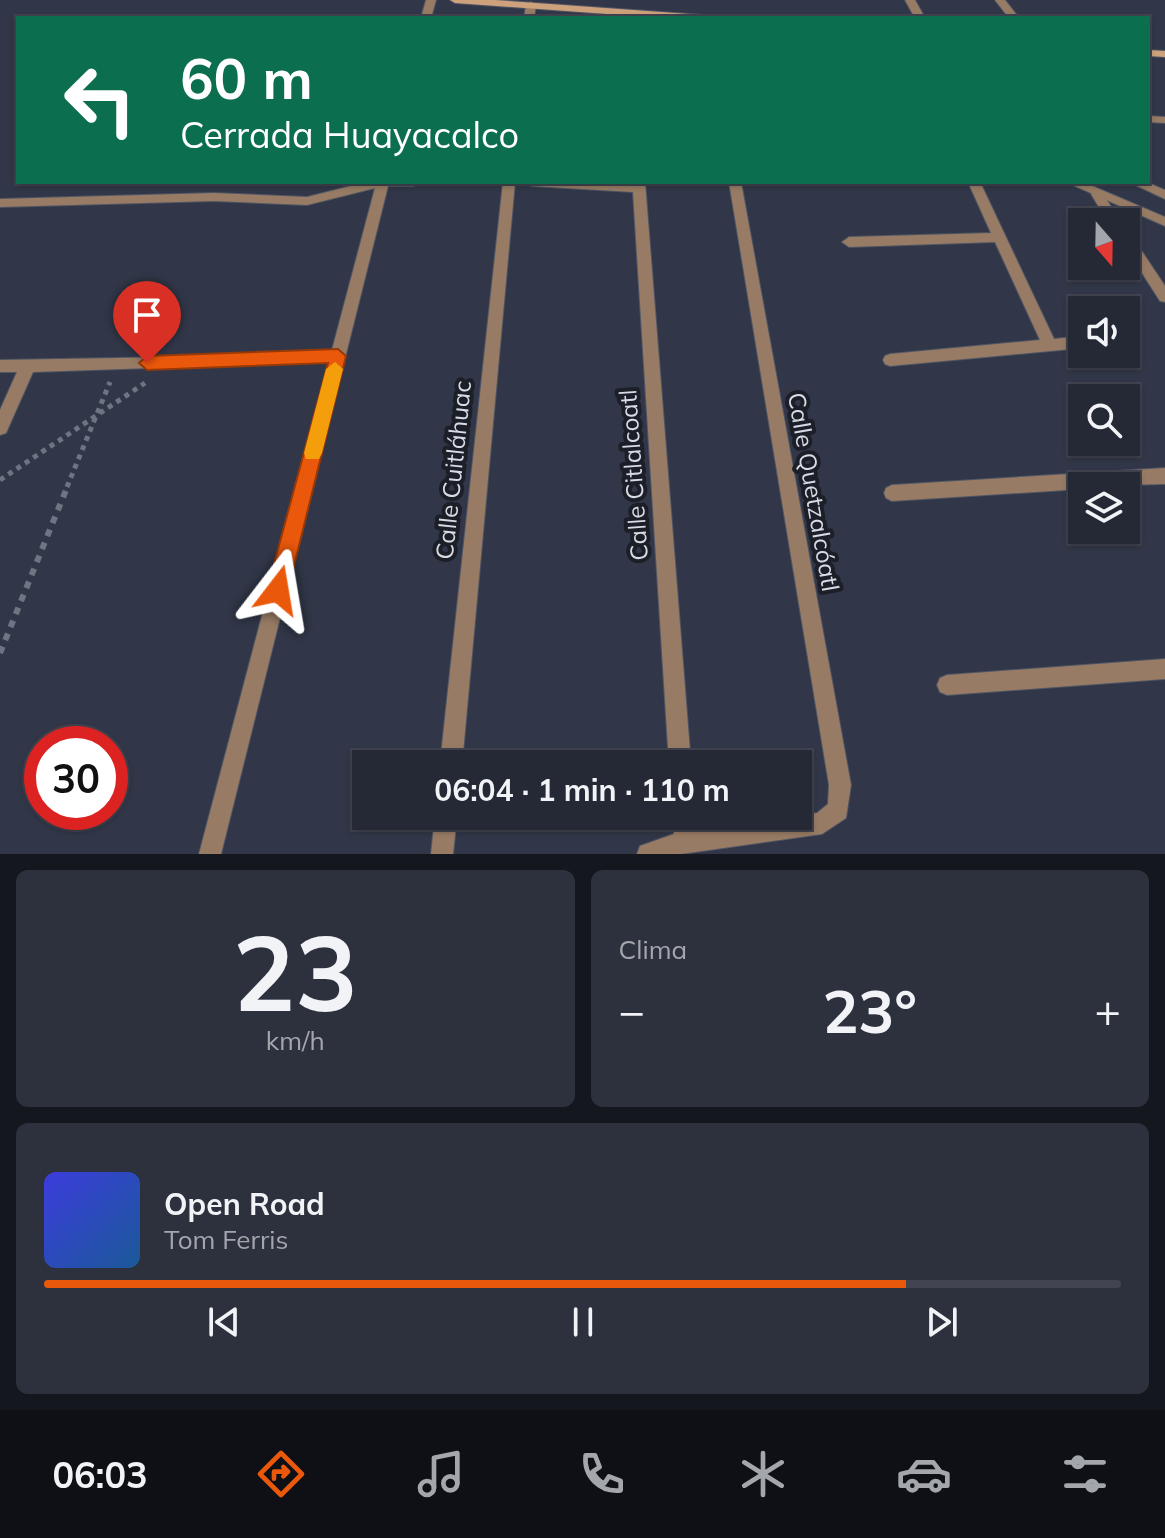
<!DOCTYPE html>
<html lang="es">
<meta charset="utf-8">
<style>
body{margin:0;font-family:Mulish,sans-serif;background:#2d313e;color:#f1f3f6;height:100vh;display:flex;flex-direction:column;font-size:30px;white-space:nowrap}
*{box-sizing:border-box;margin:0}
p{font-size:26px;color:#a3a6ad}
.icon{flex:none;width:44px;height:44px;fill:none;stroke:currentColor;stroke-width:2;stroke-linecap:round;stroke-linejoin:round}
.map{position:relative;height:854px;overflow:hidden}
.panel{display:flex;flex-direction:column;gap:16px;padding:16px;background:#14171e;flex:1}
.panel>*{flex:none}
.guide{position:absolute;left:16px;top:16px;width:1134px;height:168px;border-radius:0px;box-shadow:0 2px 6px #0004,0 0 0 2px #424551;background:#0b6e4f;color:#fff;overflow:hidden}
.needle{width:52px;rotate:160deg}
.fabs{position:absolute;left:1068px;top:208px;display:grid;gap:16px}
.fabs a{display:grid;place-items:center;width:72px;height:72px;border-radius:0px;background:#252936;box-shadow:0 2px 6px #0004,0 0 0 2px #424551;font-size:40px}
.speed{position:absolute;left:24px;top:726px;display:flex;gap:16px;font-size:40px;font-weight:700;text-align:center}
.speed>*{display:grid;place-content:center;width:104px;height:104px;border-radius:50%;background:#252936;box-shadow:0 2px 6px #0004,0 0 0 2px #424551;line-height:1}
.speed .limit{border:12px solid #d22;background:#fff;color:#111}
.pin{position:absolute;display:grid;place-items:center;width:68px;height:68px;color:#fff;margin:-82px -34px;border-radius:50% 50% 50% 0;rotate:-45deg;box-shadow:0 0 8px #0007}
.pin .icon{rotate:45deg}
.me{position:absolute;width:88px;margin:-44px;rotate:14deg;stroke-linejoin:round;filter:drop-shadow(0 0 6px #0008)}
.turn{display:flex;align-items:center;gap:28px;height:168px;padding:0 32px;font-size:36px}
.turn .icon{width:104px;height:104px;stroke-width:2.5}
.turn b{display:block;font-size:56px;line-height:68px}
.big{font-size:60px;font-weight:700;line-height:1.1}
.panel .card{flex:1;display:flex;flex-direction:column;justify-content:center;gap:12px;min-width:0;padding:0 28px;border-radius:12px;background:#2d313e}
.panel .dial{align-items:center;gap:0}
.dial b{font-size:104px;line-height:1}
.song{display:flex;align-items:center;gap:24px}
.cover{width:96px;height:96px;border-radius:12px;background:linear-gradient(135deg,hsl(240 70% 55%),hsl(210 70% 35%))}
.played{height:8px;border-radius:4px;background:linear-gradient(90deg,#ea580c 80%,#424551 80%)}
.keys{display:flex;justify-content:space-around;direction:ltr}
.heat{display:flex;justify-content:space-between;align-items:center;font-size:44px;direction:ltr}
.panel .tiles{flex:1;display:grid;gap:16px;grid-template-columns:1fr 1fr}
.card:last-child{grid-column:span 2}
.trip{position:absolute;left:352px;top:750px;width:460px;height:80px;border-radius:0px;background:#252936;box-shadow:0 2px 6px #0004,0 0 0 2px #424551;font-weight:700;line-height:80px;text-align:center}
.dock{display:flex;height:128px;justify-content:space-around;align-items:center;background:#0f1016;color:#a3a6ad}
.dock .icon{width:56px;height:56px}
.dock .active{color:#ea580c}
.dock b{font-size:36px;color:#f1f3f6}
.map>svg:first-child{display:block}
</style>
<div class="map">
<svg width="1165" height="854" viewBox="0 0 1165 854">
<rect width="100%" height="100%" fill="#313748"/>
<g fill="none" stroke-linecap="round" stroke-linejoin="round">
<defs>
<g id="minor">
<path d="M426,0H436L431,18H421Z"/>
<path d="M905,0H915L925,18H915Z"/>
<path d="M995,0H1005L1019,18H1009Z"/>
<path d="M531,2L536,5L534,18H524L526,5Z"/>
<path d="M1148,116L1165,117V123L1148,122Z"/>
<path d="M367,182H419L413,186H388L221,854H199L329,362L33,372L6,433L0,435V410L17,372H0V360L176,357L332,350L375,188L307,205L214,201L0,207V199L214,193L307,197Z"/>
<path d="M503,182H515L462,764H440Z"/>
<path d="M525,182H645L691,764H669L633,192L531,186Z"/>
<path d="M729,182H741L851,785L846,818L822,834L681,854H637L640,846L674,834L673,816H695L696,829L817,813L828,804L829,785Z"/>
<path d="M968,182H980L1054,339L1082,336V348L890,366L885,364L883,360L885,356L890,354L1040,340L995,242L849,247L842,242L849,237L991,233Z"/>
<path d="M1097,190L1101,191L1121,222H1108L1091,194Z"/>
<path d="M1126,233L1131,235L1165,286V302L1160,301L1126,248Z"/>
<path d="M1165,468V484L1082,486V489L892,501L886,498L884,493L886,488L892,485Z"/>
<path d="M1165,659V679L947,695L940,692L937,685L940,678L947,675Z"/>
<path d="M435,816H457L453,854H431Z"/>
</g>
<g id="tertiary">
<path d="M1066,182H1083L1165,217V226Z"/>
<path d="M1129,182H1146L1165,190V199Z"/>
</g>
<g id="secondary">
<path d="M450,0H495L703,15L708,18H662L455,3Z"/>
<path d="M1148,50L1165,51V57L1148,56Z"/>
</g>
</defs>
<!-- minor casing -->
<use href="#minor" stroke="#4f5564" stroke-width="2"/>
<!-- tertiary casing -->
<use href="#tertiary" stroke="#4f5564" stroke-width="2"/>
<!-- secondary casing -->
<use href="#secondary" stroke="#4f5564" stroke-width="2"/>
<!-- path-far1 -->
<g stroke="#6e7482" stroke-width="5" stroke-dasharray="5 5" stroke-linecap="butt">
<path d="M0,480L145,383"/>
<path d="M67,487L110,382"/>
</g>
<!-- path -->
<path stroke="#6e7482" stroke-width="6" stroke-dasharray="7 7" stroke-linecap="butt" d="M0,653L68,485"/>
<!-- minor -->
<use href="#minor" fill="#977b64" fill-rule="evenodd"/>
<!-- tertiary -->
<use href="#tertiary" fill="#977b64" fill-rule="evenodd"/>
<!-- secondary -->
<use href="#secondary" fill="#cda17b" fill-rule="evenodd"/>
</g>
<!-- route -->
<path fill="#ea580c" stroke="#983908" stroke-width="2" d="M338,349L346,356L288,590L285,598L278,601L270,598L267,590L328,363L147,370L139,363L147,356Z"/>
<!-- slow -->
<path fill="#f59e0b" d="M335,362L343,369L322,453L319,459H306L304,453L326,369Z"/>
<g text-anchor="middle" stroke-width="8" stroke-linejoin="round" paint-order="stroke">
<!-- street labels -->
<g font-size="24" fill="#d6dbe5" stroke="#1c1f27">
<text transform="translate(454 470) rotate(-84)" y="8">Calle Cuitláhuac</text>
<text transform="translate(634 475) rotate(-94)" y="8">Calle Citlalcoatl</text>
<text transform="translate(813 492) rotate(80)" y="8">Calle Quetzalcóatl</text>
</g>
</g>
</svg>
<div class="fabs">
<a><svg class="needle" viewBox="-14 -14 28 28"><path d="M0-13l5 13h-10z" fill="#e53935"/><path d="M0 13l5-13h-10z" fill="#a3a6ad"/></svg></a>
<a><svg class="icon" aria-label="sound" viewBox="0 0 24 24"><path d="M4 9h4l5-4v14l-5-4H4zM17 9q2 3 0 6"/></svg></a>
<a><svg class="icon" aria-label="search" viewBox="0 0 24 24"><circle cx="10" cy="10" r="6"/><path d="M15 15l6 6"/></svg></a>
<a><svg class="icon" aria-label="layers" viewBox="0 0 24 24"><path d="M12 4l9 5-9 5-9-5zM3 14l9 5 9-5"/></svg></a>
</div>
<div class="speed"><div class="limit">30</div></div>
<div class="pin" style="left:147px;top:363px;background:#d93025"><svg class="icon" aria-label="arrive" viewBox="0 0 24 24"><path d="M6 21V4h12l-3 4 3 4H6"/></svg></div>
<svg class="me" style="left:278px;top:590px" viewBox="-20 -20 40 40"><path d="M0-17L14 15 0 8-14 15z" fill="#ea580c" stroke="#fff" stroke-width="4"/></svg>
<div class="trip">06:04 · 1 min · 110 m</div>
<div class="guide">
<div class="turn"><svg class="icon" aria-label="left" viewBox="0 0 24 24"><path d="M17 20v-9H6M10 6l-5 5 5 5"/></svg><div><b>60 m</b>Cerrada Huayacalco</div></div>
</div>
</div>
<section class="panel">
<div class="tiles">
<div class="card dial"><b>23</b><p>km/h</p></div>
<div class="card"><p>Clima</p>
<div class="heat"><a>−</a><b class="big">23°</b><a>+</a></div>
</div>
<div class="card">
<div class="song"><i class="cover"></i><div><b>Open Road</b><p>Tom Ferris</p></div></div>
<div class="played"></div>
<div class="keys"><svg class="icon" aria-label="previous" viewBox="0 0 24 24"><path d="M18 5L8 12l10 7zM5 5v14"/></svg><svg class="icon" aria-label="pause" viewBox="0 0 24 24"><path d="M8 5v14M16 5v14"/></svg><svg class="icon" aria-label="next" viewBox="0 0 24 24"><path d="M6 5l10 7-10 7zM19 5v14"/></svg></div>
</div>
</div>
</section>
<nav class="dock">
<b>06:03</b>
<svg class="icon active" aria-label="directions" viewBox="0 0 24 24"><path d="M12 3l9 9-9 9-9-9zM9 14v-3h6M13 9l2 2-2 2"/></svg>
<svg class="icon" aria-label="music" viewBox="0 0 24 24"><path d="M9 18V5l10-2v13"/><circle cx="6" cy="18" r="3"/><circle cx="16" cy="16" r="3"/></svg>
<svg class="icon" aria-label="phone" viewBox="0 0 24 24"><path d="M5 4h4l2 5-3 2q2 4 5 5l2-3 5 2v4C11 20 4 13 5 4z"/></svg>
<svg class="icon" aria-label="climate" viewBox="0 0 24 24"><path d="M12 3v18M4 7l16 10M4 17L20 7"/></svg>
<svg class="icon" aria-label="car" viewBox="0 0 24 24"><path d="M5 17H2v-5l4-1 3-4h7l3 4 3 1v5h-3M9 17h6M6 11h13"/><circle cx="7" cy="17" r="2"/><circle cx="17" cy="17" r="2"/></svg>
<svg class="icon" aria-label="filters" viewBox="0 0 24 24"><path d="M4 7h16M4 17h16"/><circle cx="9" cy="7" r="2"/><circle cx="15" cy="17" r="2"/></svg>
</nav>
